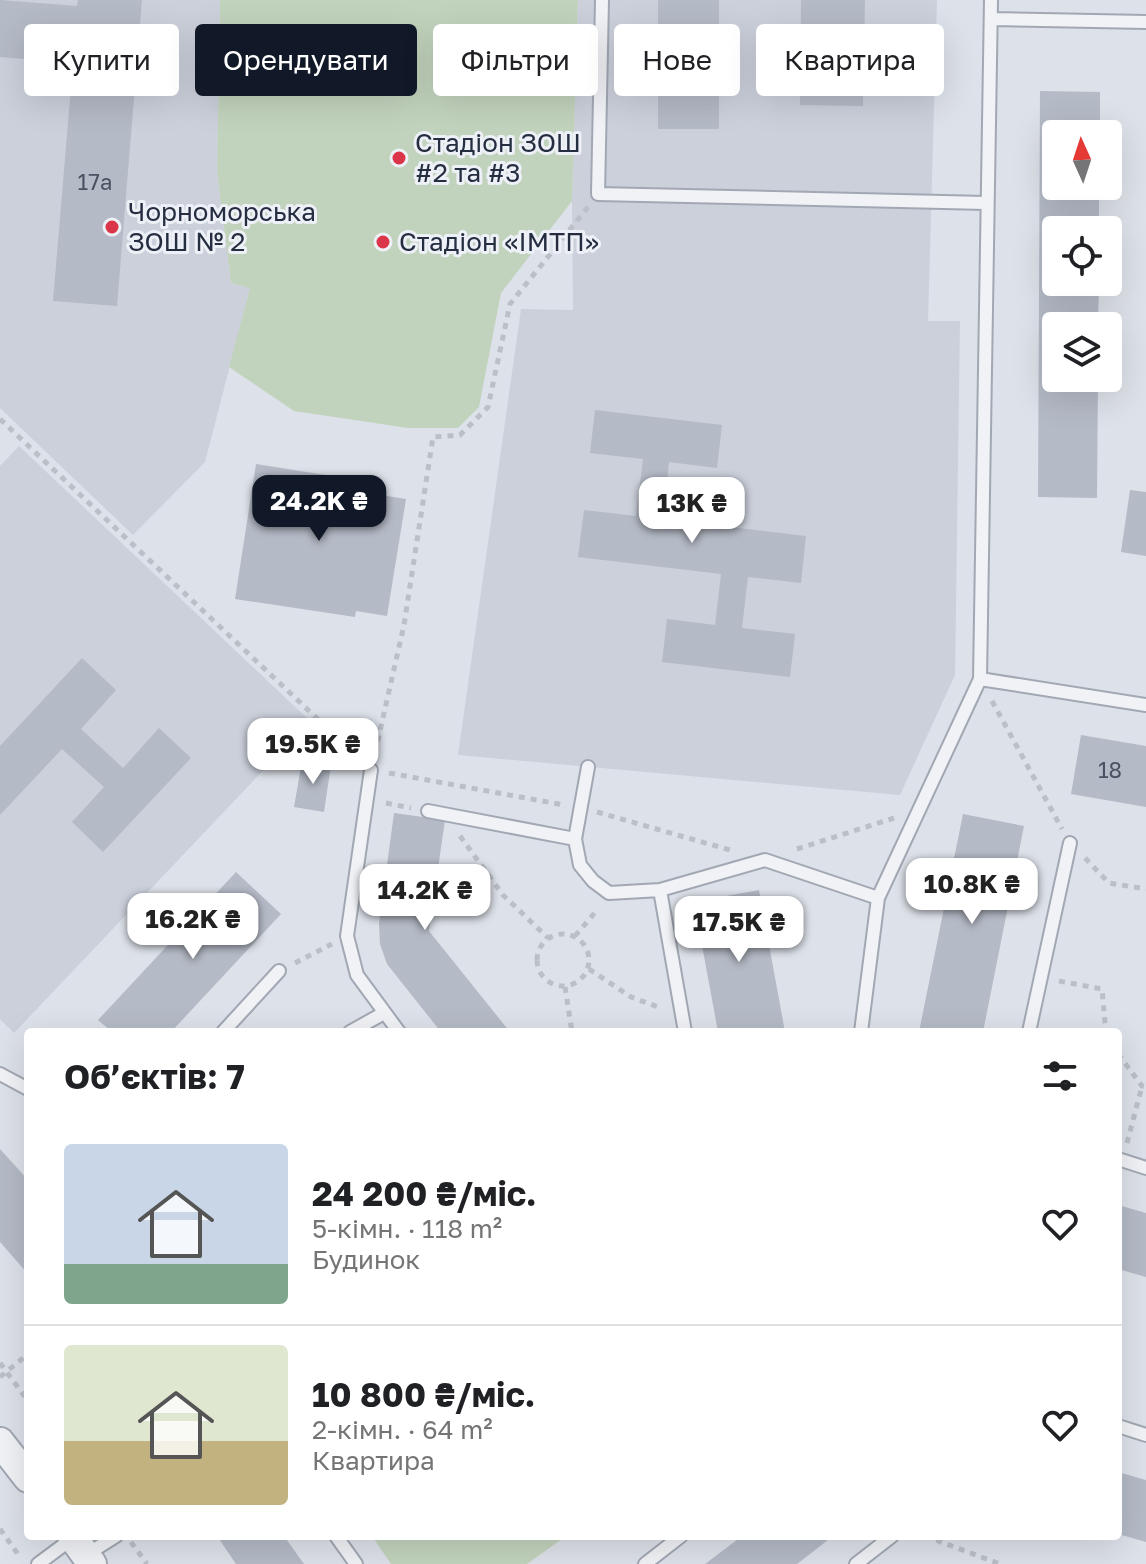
<!DOCTYPE html>
<html lang="uk">
<head>
<meta charset="utf-8">
<style>
  body { margin:0; font-family:"Golos Text",sans-serif; background:#f6f6f6; color:#202124; height:100vh; display:flex; flex-direction:column; font-size:30px; white-space:nowrap }
  * { box-sizing:border-box; margin:0 }
  p { font-size:26px; color:#757577 }
  .icon { flex:none; width:44px; height:44px; fill:none; stroke:currentColor; stroke-width:2; stroke-linecap:round; stroke-linejoin:round }
  .map { position:relative; flex:1; overflow:hidden }
  .side { position:absolute; left:24px; top:1028px; width:1098px; height:512px; display:flex; flex-direction:column; background:#fff; border-radius:8px; box-shadow:0 8px 32px #0002 }
  .side>* { flex:none }
  .top-card { position:absolute; left:24px; top:24px; width:1098px; height:72px; display:flex; gap:16px }
  .needle { width:52px; rotate:357deg }
  .fabs { position:absolute; left:1042px; top:120px; display:grid; gap:16px }
  .fabs a { display:grid; place-items:center; width:80px; height:80px; border-radius:8px; background:#fff; box-shadow:0 8px 32px #0002; font-size:40px }
  .price { position:absolute; translate:-50% -68px; padding:0 18px; border-radius:16px; background:#fff; color:#222; font-size:26px; line-height:52px; filter:drop-shadow(0 2px 4px #0008) }
  .price::after { content:''; position:absolute; left:50%; top:48px; width:24px; height:18px; margin-left:-12px; background:inherit; clip-path:polygon(0 0,100% 0,50% 100%) }
  .price.current { background:#111827; color:#fff }
  ul { padding:0; list-style:none }
  li { display:flex; align-items:center; gap:24px; height:200px; padding:0 40px }
  li+li { border-top:2px solid #e0e0e0 }
  li span { display:grid; place-items:center; flex:none; width:224px; height:160px; border-radius:8px; color:#555 }
  li>.icon { margin-inline-start:auto }
  span .icon { width:96px; height:96px; fill:#fffc; stroke-width:1 }
  li b { font-size:34px }
  h2 { display:flex; justify-content:space-between; align-items:center; height:96px; padding:0 40px; font-size:34px }
  .chip { padding:0 28px; border-radius:8px; background:#fff; box-shadow:0 8px 32px #0002; font-size:28px; line-height:72px }
  .chip.current { background:#111827; color:#fff }
  .map>svg:first-child { display:block }
</style>
</head>
<body>
<div class="map">
<svg width="1146" height="1564" viewBox="0 0 1146 1564">
  <rect width="100%" height="100%" fill="#dde1e9"/>
  <path fill="#cbd0db" d="M0 0H220L217 171 231 283 250 288 205 462 133 535 0 408Z
    M578 0H937L928 321H960L955 675 900 795 458 755 521 309 573 310 572 201Z
    M19 446 310 721 14 1033 0 1019V466Z"/>
  <path fill="#c2d3bd" d="M220 0H578L572 201 501 293 479 407 458 428H408L294 411 229 367 250 288 231 283 217 171Z
    M372 1536H560L562 1539 527 1564H391Z"/>
  <path fill="#b4bac6" d="M0 0 77 6 78 0H142L117 306 53 301 73 63 0 57Z
    M658 0H719V129H658Z
    M801 0H865L863 106 800 105Z
    M1040 91 1100 92V134H1056V186H1099V230H1056V282H1099L1098 326H1056V378H1098L1097 498 1038 497Z
    M595 410 722 425 717 468 669 462 663 519 806 536 801 583 748 577 742 628 795 634 790 677 662 662 667 619 715 625 721 574 578 557 584 510 636 516 643 459 590 453Z
    M256 464 376 483 375 494 406 499 387 616 356 611 355 617 235 599Z
    M1130 490 1146 492V556L1121 552Z
    M82 658 116 690 81 729 123 768 159 728 191 758 103 852 72 822 104 787 62 749 0 815V746Z
    M1081 735 1146 746V807L1071 794Z
    M302 761 331 765 324 812 294 807Z
    M394 813 445 820 429 931 510 1032H441L387 964 380 944 379 924Z
    M963 814 1024 826 983 1032H919Z
    M236 872 281 914 171 1032H112L98 1020Z
    M759 890 785 1032H718L694 902Z
    M0 1149 28 1180V1274L0 1242Z
    M1118 1205 1146 1213V1277L1118 1269Z
    M1118 1472 1146 1480V1542L1118 1534Z
    M217 1536H284L304 1564H236Z
    M742 1536H825L828 1540 797 1564H705Z"/>
  <g fill="none" stroke-linecap="round" stroke-linejoin="round">
    <g stroke="#a2a8b3" stroke-width="16">
      <path id="service" d="M602 0 598 194 986 203
        M991 19 1146 22
        M980 679 1146 705
        M588 767 575 839 580 865 593 881 609 893 660 890
        M371 770 347 936 357 975 399 1032
        M428 811 575 839
        M223 1032 279 971
        M350 1032 384 1013
        M685 1032 660 890 765 860 878 898
        M861 1032 878 898 980 679 991 0
        M1029 1032 1070 843
        M0 1074 28 1089
        M1118 1159 1146 1168
        M1118 1426 1146 1435
        M336 1536 356 1564
        M86 1555 116 1536
        M38 1564 73 1538
        M645 1564 681 1536
        M856 1564 892 1536"/>
    </g>
    <g stroke="#a2a8b3" stroke-width="32">
      <path id="tertiary" d="M0 1442 28 1478
        M72 1536 92 1564"/>
    </g>
    <path stroke="#bbbfc7" stroke-width="5" stroke-dasharray="6 6" stroke-linecap="butt" d="M0 419 360 759
      M992 701 1062 829
      M375 753 404 625 433 437 460 435 488 407 510 304 588 207
      M389 773 564 805
      M386 803 411 808
      M597 812 730 850
      M460 836 503 895 548 938
      M797 849 894 818
      M1085 858 1109 883 1146 889
      M537 960a26 26 0 1 1 52 0a26 26 0 1 1-52 0Z
      M575 936 598 909
      M295 963 332 944
      M589 969 631 997 661 1008
      M1059 981 1102 989 1105 1023 1108 1032
      M565 987 572 1032
      M1118 1054 1142 1086 1146 1087
      M1127 1143 1142 1086
      M0 1363 28 1401
      M0 1377 28 1354
      M0 1529 20 1557
      M925 1536 1000 1564
      M131 1542 147 1564"/>
    <use href="#service" stroke="#f0f2f6" stroke-width="12"/>
    <use href="#tertiary" stroke="#f0f2f6" stroke-width="28"/>
  </g>
  <g fill="#db3549" stroke="#edf0f6" stroke-width="3">
    <circle cx="399" cy="158" r="8"/>
    <circle cx="112" cy="227" r="8"/>
    <circle cx="383" cy="242" r="8"/>
  </g>
  <g text-anchor="middle" stroke-width="6" stroke-linejoin="round" paint-order="stroke">
    <g font-size="22" fill="#495162">
      <text x="95" y="190">17а</text>
      <text x="1110" y="778">18</text>
    </g>
    <g font-size="26" fill="#252e41" stroke="#edf0f6" text-anchor="start">
      <text x="415" y="152">Стадіон ЗОШ<tspan x="415" dy="30">#2 та #3</tspan></text>
      <text x="128" y="221">Чорноморська<tspan x="128" dy="30">ЗОШ № 2</tspan></text>
      <text x="399" y="251">Стадіон «ІМТП»</text>
    </g>
  </g>
</svg>
<div class="fabs">
<a><svg class="needle" viewBox="-14 -14 28 28"><path d="M0-13l5 13h-10z" fill="#e53935"/><path d="M0 13l5-13h-10z" fill="#757577"/></svg></a>
<a><svg class="icon" aria-label="locate" viewBox="0 0 24 24"><circle cx="12" cy="12" r="6"/><path d="M12 2v4M12 18v4M2 12h4M18 12h4"/></svg></a>
<a><svg class="icon" aria-label="layers" viewBox="0 0 24 24"><path d="M12 4l9 5-9 5-9-5zM3 14l9 5 9-5"/></svg></a>
</div>
<b class="price current" style="left:319px;top:543px">24.2K ₴</b>
<b class="price" style="left:692px;top:545px">13K ₴</b>
<b class="price" style="left:313px;top:786px">19.5K ₴</b>
<b class="price" style="left:972px;top:926px">10.8K ₴</b>
<b class="price" style="left:425px;top:932px">14.2K ₴</b>
<b class="price" style="left:193px;top:961px">16.2K ₴</b>
<b class="price" style="left:739px;top:964px">17.5K ₴</b>
<div class="top-card">
<a class="chip">Купити</a>
<a class="chip current">Орендувати</a>
<a class="chip">Фільтри</a>
<a class="chip">Нове</a>
<a class="chip">Квартира</a>
</div>
<section class="side">
<h2>Об’єктів: 7<svg class="icon" aria-label="filters" viewBox="0 0 24 24"><path d="M4 7h16M4 17h16"/><circle cx="9" cy="7" r="2"/><circle cx="15" cy="17" r="2"/></svg></h2>
<ul>
<li><span style="background:linear-gradient(#c9d6e8 75%,#7fa58c 0)"><svg class="icon" aria-label="home" viewBox="0 0 24 24"><path d="M3 11l9-7 9 7M6 9v11h12V9"/></svg></span><div><b>24 200 ₴/міс.</b><p>5-кімн. · 118 m²</p><p>Будинок</p></div><svg class="icon" aria-label="heart" viewBox="0 0 24 24"><path d="M12 20l-8-8c-3-5 5-10 8-4 3-6 11-1 8 4z"/></svg></li>
<li><span style="background:linear-gradient(#dfe7d0 60%,#c2b280 0)"><svg class="icon" aria-label="home" viewBox="0 0 24 24"><path d="M3 11l9-7 9 7M6 9v11h12V9"/></svg></span><div><b>10 800 ₴/міс.</b><p>2-кімн. · 64 m²</p><p>Квартира</p></div><svg class="icon" aria-label="heart" viewBox="0 0 24 24"><path d="M12 20l-8-8c-3-5 5-10 8-4 3-6 11-1 8 4z"/></svg></li>
</ul>
</section>
</div>
</body>
</html>
